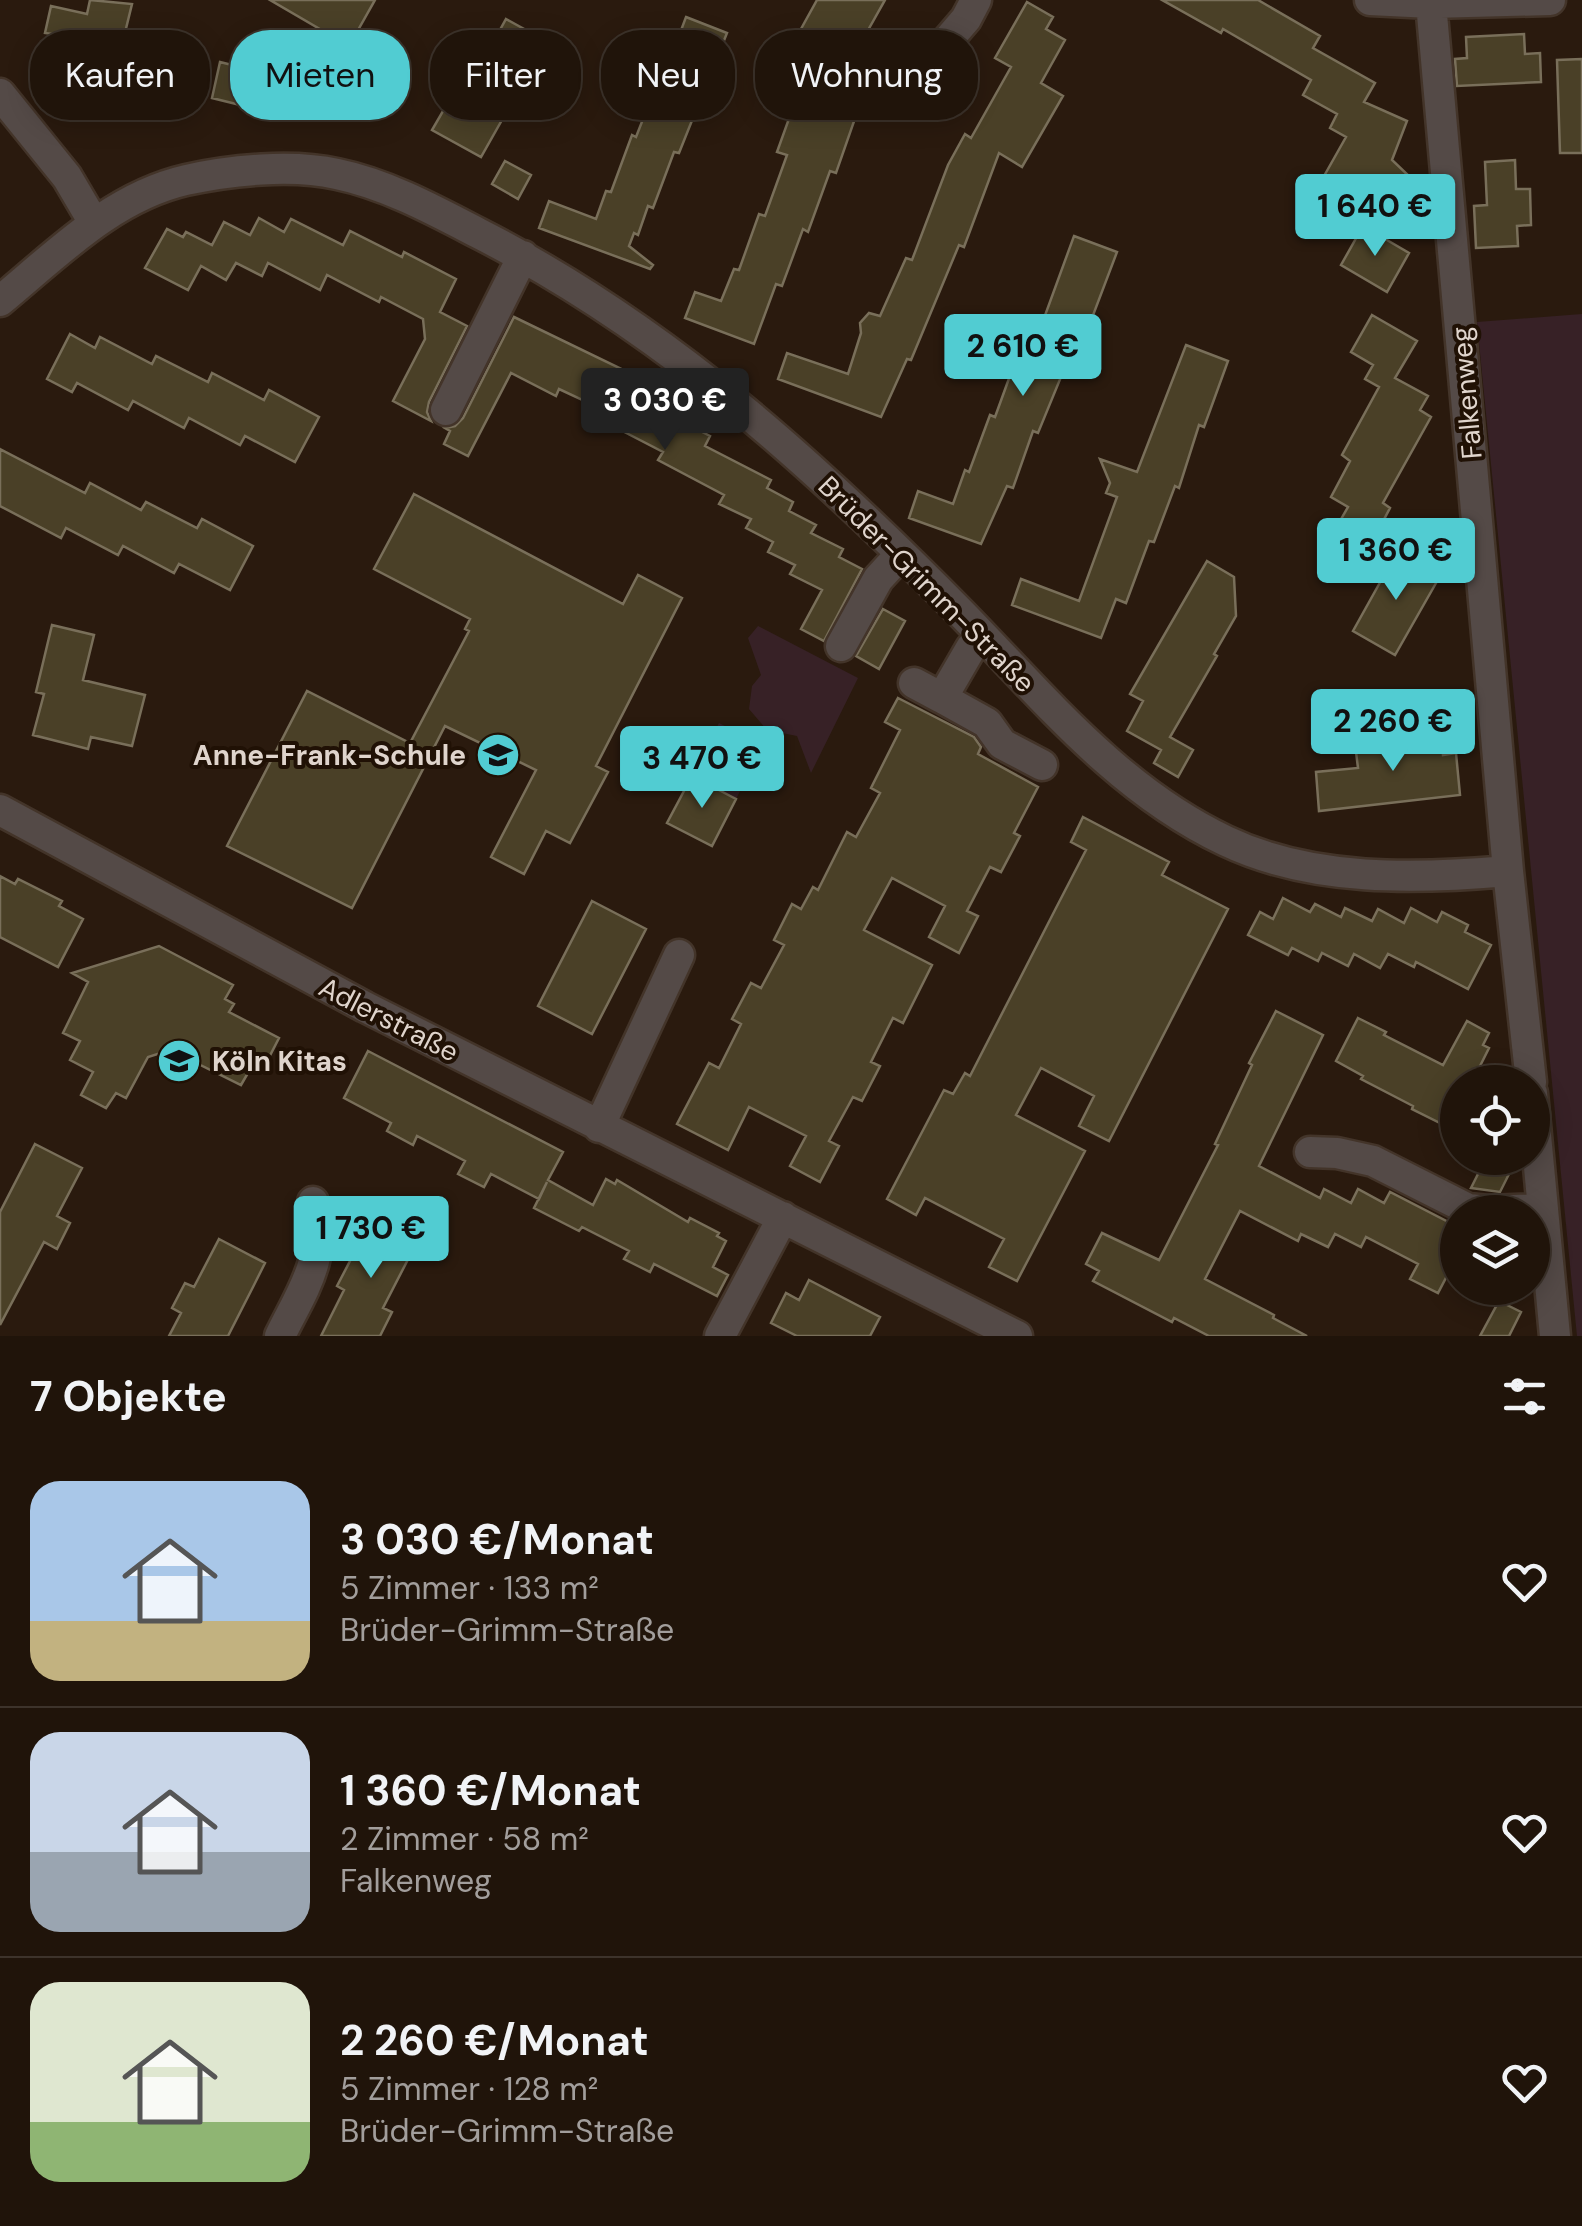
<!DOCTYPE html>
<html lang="de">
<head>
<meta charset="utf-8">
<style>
  body { margin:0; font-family:"DM Sans",sans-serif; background:#281d13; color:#f1f3f6; height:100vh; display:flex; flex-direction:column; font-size:38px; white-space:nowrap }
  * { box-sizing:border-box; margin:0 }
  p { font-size:32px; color:#a29e9c }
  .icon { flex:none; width:55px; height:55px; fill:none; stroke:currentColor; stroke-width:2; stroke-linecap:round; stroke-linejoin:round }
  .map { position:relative; height:1336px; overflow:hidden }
  .details { display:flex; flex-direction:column; background:#20140a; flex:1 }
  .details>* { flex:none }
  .banner { position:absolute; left:30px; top:30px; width:1000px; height:90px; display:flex; gap:20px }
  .fabs { position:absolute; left:1440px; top:1065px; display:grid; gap:20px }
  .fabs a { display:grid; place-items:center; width:110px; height:110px; border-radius:50%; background:#20140a; box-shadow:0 5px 25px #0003,0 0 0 2px #3d332b; font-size:50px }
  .price { position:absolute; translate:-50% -85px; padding:0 22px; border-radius:10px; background:#51ccd2; color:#111; font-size:32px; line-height:65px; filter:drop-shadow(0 2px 5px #0008) }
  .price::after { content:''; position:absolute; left:50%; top:60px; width:30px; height:22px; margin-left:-15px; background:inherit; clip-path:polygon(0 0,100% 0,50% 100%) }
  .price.current { background:#222; color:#fff }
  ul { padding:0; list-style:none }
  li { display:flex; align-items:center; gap:30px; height:250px; padding:0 30px }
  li+li { border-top:2px solid #3d332b }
  li span { display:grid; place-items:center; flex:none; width:280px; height:200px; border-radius:30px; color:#555 }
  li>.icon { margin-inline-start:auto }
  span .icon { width:120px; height:120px; fill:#fffc; stroke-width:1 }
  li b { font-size:42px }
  h2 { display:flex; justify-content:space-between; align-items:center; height:120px; padding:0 30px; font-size:42px }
  .tag { padding:0 35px; border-radius:40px; background:#20140a; box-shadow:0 5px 25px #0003,0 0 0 2px #3d332b; font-size:35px; line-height:90px }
  .tag.current { background:#51ccd2; color:#111 }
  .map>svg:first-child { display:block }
</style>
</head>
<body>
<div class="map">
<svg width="1582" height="1336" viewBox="0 0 1582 1336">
  <rect width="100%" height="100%" fill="#2a1a0e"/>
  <path fill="#372126" d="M1582 314V1336H1577L1477 322Z
    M758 626 858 678 811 773 797 736 767 730 749 709 752 686 761 675 748 638Z
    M719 723 747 737 751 770 736 799 692 776Z"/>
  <path fill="#4a4027" stroke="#796f5a" stroke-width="2.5" d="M90 0 132 4 121 49 127 51 122 71 131 73 123 107 94 100 92 109 74 104 72 110 38 102 53 34 45 33 51 6 87 14Z
    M270 0H375L349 46Z
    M817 0H885L831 96 859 107 836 173 830 171 808 232 803 229 782 286 776 284 754 344 685 318 695 292 721 301 734 269 739 270 759 214 765 216 787 155 777 152 799 91 792 79 847 65 796 38Z
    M1162 0H1258L1320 36 1313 48 1375 83 1364 102 1407 121 1392 160 1411 178 1385 223 1319 185 1346 137 1330 128 1337 114 1303 95 1311 80 1223 29 1221 33Z
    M1027 2 1053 17 1046 29 1065 40 1041 83 1063 96 1022 167 999 153 964 247 959 245 911 360 907 359 881 417 778 379 787 353 848 374 861 333 860 323 869 313 880 316 906 258 912 260 948 165 965 134 971 138 1011 67 995 58Z
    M686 17 727 33 679 153 674 152 653 208 648 206 638 235 634 233 629 246 653 265 650 269 539 228 549 201 596 219 606 191 611 192 632 135 636 137 647 109 651 110Z
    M506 19 555 46 528 92 520 88 481 157 432 130 472 61 480 66Z
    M1524 34 1525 54 1540 53 1541 82 1457 86 1455 59 1467 58 1466 37Z
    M1582 59V153H1560L1557 60Z
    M220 62 248 69 240 105 212 98Z
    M1515 160 1516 189H1530L1531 225 1517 226 1518 246 1476 248 1474 206 1487 205 1485 162Z
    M505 161 531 175 518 199 492 184Z
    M259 218 284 232 291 219 343 245 350 231 402 257 404 252 456 279 440 312 467 326 429 402 427 412 431 421 393 401 425 339 423 319 381 297 379 302 327 275 320 290 268 263 262 276 236 263 226 280 201 266 188 290 145 268 167 229 183 237 186 232 212 245 224 222 250 235Z
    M1363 226 1409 253 1387 292 1341 265Z
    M1074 236 1117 252 1092 318 1086 316 1038 433 1033 431 1013 488 1007 486 981 544 909 518 918 491 953 504 965 470 969 472 990 415 995 417 1023 340 1029 342 1033 329 1039 332Z
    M1372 315 1417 341 1395 378 1428 396 1420 410 1431 417 1383 503 1390 508 1370 546 1336 528 1348 507 1331 497 1350 461 1342 455 1379 387 1365 379 1373 365 1351 352Z
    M514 317 634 375 630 383 684 411 679 420 710 436 705 446 771 480 767 488 793 502 789 511 816 525 811 533 843 549 839 557 862 569 824 641 801 629 822 590 790 574 795 565 768 552 773 542 746 528 751 519 719 504 724 495 658 460 663 452 609 424 613 416 587 402 559 389 556 396 511 373 468 456 444 444 450 431 445 428 455 426 463 418Z
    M70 334 95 348 100 337 152 364 156 356 208 382 212 373 264 400 269 390 319 417 295 462 245 436 240 445 189 418 184 428 133 401 128 410 77 383 72 392 47 379Z
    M1186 345 1228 361 1204 427 1199 425 1179 488 1175 486 1154 542 1149 541 1126 603 1116 599 1101 638 1012 605 1021 579 1079 601 1117 497 1106 493 1110 483 1100 459 1137 472Z
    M0 449 85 493 90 483 141 510 146 502 197 528 202 519 253 546 230 590 179 564 174 573 123 546 118 555 66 528 61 538 0 506Z
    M414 494 623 604 638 575 682 598 596 766 608 772 570 843 546 831 524 874 491 857 536 770 445 726 352 908 227 846 307 691 410 743 469 631 465 629 470 619 374 569Z
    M1397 552 1440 576 1395 655 1353 631Z
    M1207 561 1234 577 1236 616 1214 654 1217 656 1170 737 1193 750 1178 777 1154 763 1161 750 1127 731 1143 701 1130 694Z
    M883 609 905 621 879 669 856 656Z
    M52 625 94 635 83 680 145 695 132 746 91 737 88 749 33 735 44 694 36 692Z
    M898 698 974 737 981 747 978 754 1038 787 1014 833 1020 836 1001 872 990 867 967 911 978 916 959 953 929 937 945 906 892 878 864 930 932 965 903 1023 893 1018 871 1062 880 1066 862 1101 853 1097 829 1141 839 1146 820 1182 790 1166 806 1136 749 1107 728 1150 677 1124 709 1063 719 1068 741 1024 732 1019 751 983 761 988 784 945 774 940 792 904 801 909 813 887 818 890 847 832 856 837 880 793 871 788 900 730 885 722Z
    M1433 717 1436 745 1442 744 1443 755 1456 753 1460 795 1319 811 1316 772 1358 768 1356 752 1408 748 1405 720Z
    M692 776 736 799 712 846 667 823Z
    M1083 817 1169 862 1162 875 1228 909 1109 1141 1079 1126 1094 1096 1041 1068 1016 1115 1085 1151 1017 1281 989 1267 1004 1239 925 1198 916 1215 887 1199 944 1090 953 1094 965 1073 970 1076 1056 908 1086 850 1071 842Z
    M0 876 15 884 18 879 62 901 59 906 83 919 58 967 0 937Z
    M1283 898 1310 912 1315 904 1341 917 1345 908 1372 921 1378 909 1404 923 1411 908 1437 922 1442 912 1468 925 1465 932 1491 945 1468 989 1416 962 1414 967 1388 954 1380 968 1354 954 1348 966 1322 953 1318 961 1292 948 1288 955 1248 935 1260 912 1273 919Z
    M592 901 646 929 592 1034 538 1006Z
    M159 946 233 985 225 999 234 1004 229 1012 279 1038 262 1071 252 1066 241 1085 170 1050 148 1057 126 1098 116 1093 106 1108 81 1095 93 1072 70 1060 80 1041 63 1033 88 982 72 973Z
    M1276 1011 1323 1035 1259 1166 1320 1198 1324 1189 1351 1203 1358 1189 1384 1203 1390 1192 1458 1227V1279L1448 1274 1438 1293 1410 1279 1418 1264 1366 1237 1361 1247 1335 1234 1328 1247 1301 1234 1298 1241 1240 1211 1205 1279 1274 1315 1273 1318 1307 1336H1209L1174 1318 1172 1322 1093 1281 1099 1271 1086 1264 1102 1233 1159 1260 1218 1145 1215 1144 1252 1065 1249 1063Z
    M1358 1018 1386 1032 1384 1035 1443 1065 1467 1021 1489 1033 1483 1045 1489 1048 1472 1082H1458V1132L1412 1109 1413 1106 1361 1079 1363 1076 1336 1061Z
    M368 1051 563 1152 548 1180 593 1205 606 1179 615 1184 617 1180 688 1222 690 1218 719 1233 717 1236 726 1241 713 1267 728 1275 717 1296 654 1264 650 1272 624 1259 629 1251 582 1227 579 1231 534 1208 547 1182 539 1199 491 1174 484 1187 458 1174 465 1161 417 1136 413 1145 387 1131 391 1123 344 1098Z
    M35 1144 82 1168 57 1216 70 1223 57 1249 44 1242 0 1325V1212Z
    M1486 1158H1517L1500 1192 1471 1188Z
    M374 1215 419 1238 383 1308 392 1312 380 1336H321L344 1290 337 1286Z
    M219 1239 265 1263 253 1287 228 1336H169L181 1313 172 1308 185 1283 194 1287Z
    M809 1280 880 1317 870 1336H797L771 1323 786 1293 799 1300Z
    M1499 1301 1521 1312 1509 1336H1480Z"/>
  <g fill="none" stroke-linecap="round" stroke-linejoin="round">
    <g stroke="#433429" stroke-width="35">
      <path id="minor" d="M1370 0 1431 3 1550 0
        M1431 3 1508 871 1531 1082
        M917 76 966 19 976 0
        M0 94 67 177 94 223
        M0 301C57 254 112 197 186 180 231 170 292 164 337 174 386 184 434 210 478 233 666 329 815 465 962 614 1044 698 1118 790 1226 841 1312 882 1416 879 1508 871
        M446 410 523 256
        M984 637 971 648 942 698 987 723 1002 744 1042 765
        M841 646 878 579 901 554
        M914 683 942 698
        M0 810 365 1007 1017 1336
        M1532 1093 1555 1336
        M599 1127 679 955
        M1310 1152 1337 1153 1373 1161 1468 1209 1489 1211 1543 1209
        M280 1336C303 1289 328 1257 313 1202
        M720 1336 783 1217"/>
    </g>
    <use href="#minor" stroke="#544a47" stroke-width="30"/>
  </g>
  <defs>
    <g id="school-disc" transform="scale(2.25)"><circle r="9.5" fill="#51ccd2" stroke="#201105"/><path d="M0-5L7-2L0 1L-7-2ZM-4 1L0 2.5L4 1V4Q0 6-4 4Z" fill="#111"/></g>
  </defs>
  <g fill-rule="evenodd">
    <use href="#school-disc" x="498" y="755"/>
    <use href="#school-disc" x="179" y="1061"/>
  </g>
  <g text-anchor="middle" stroke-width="8" stroke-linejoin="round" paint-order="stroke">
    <g font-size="28" fill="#dfd4cc" stroke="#201105">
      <text transform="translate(1466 393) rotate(-95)" y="10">Falkenweg</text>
      <text transform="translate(927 584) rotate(45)" y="10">Brüder-Grimm-Straße</text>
      <text transform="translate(389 1019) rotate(27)" y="10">Adlerstraße</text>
    </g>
    <g font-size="28" font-weight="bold" fill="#dfd4cc" stroke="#201105" text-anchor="end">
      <text x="466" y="765">Anne-Frank-Schule</text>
      <text x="212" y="1071" text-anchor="start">Köln Kitas</text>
    </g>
  </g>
</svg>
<div class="fabs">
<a><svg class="icon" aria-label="locate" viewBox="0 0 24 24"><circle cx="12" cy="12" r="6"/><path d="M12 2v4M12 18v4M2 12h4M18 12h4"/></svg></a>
<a><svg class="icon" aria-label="layers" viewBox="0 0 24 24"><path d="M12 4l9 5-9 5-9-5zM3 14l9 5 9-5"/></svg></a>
</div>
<b class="price" style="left:1375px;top:259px">1 640 €</b>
<b class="price" style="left:1023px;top:399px">2 610 €</b>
<b class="price current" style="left:665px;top:453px">3 030 €</b>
<b class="price" style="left:1396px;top:603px">1 360 €</b>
<b class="price" style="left:1393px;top:774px">2 260 €</b>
<b class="price" style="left:702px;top:811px">3 470 €</b>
<b class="price" style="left:371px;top:1281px">1 730 €</b>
<div class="banner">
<a class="tag">Kaufen</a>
<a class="tag current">Mieten</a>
<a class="tag">Filter</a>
<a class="tag">Neu</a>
<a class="tag">Wohnung</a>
</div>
</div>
<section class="details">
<h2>7 Objekte<svg class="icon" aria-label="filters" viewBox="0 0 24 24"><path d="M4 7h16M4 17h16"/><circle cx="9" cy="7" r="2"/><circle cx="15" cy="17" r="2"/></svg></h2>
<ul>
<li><span style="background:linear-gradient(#a9c7e8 70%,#c2b280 0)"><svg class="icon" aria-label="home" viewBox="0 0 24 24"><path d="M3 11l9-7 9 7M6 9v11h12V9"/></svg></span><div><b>3 030 €/Monat</b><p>5 Zimmer · 133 m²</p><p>Brüder-Grimm-Straße</p></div><svg class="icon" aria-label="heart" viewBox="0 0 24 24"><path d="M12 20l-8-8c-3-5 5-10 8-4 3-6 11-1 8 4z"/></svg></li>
<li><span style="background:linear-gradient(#c9d6e8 60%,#9aa5b1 0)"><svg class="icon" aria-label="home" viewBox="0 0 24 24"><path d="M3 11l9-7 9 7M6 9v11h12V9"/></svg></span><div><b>1 360 €/Monat</b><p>2 Zimmer · 58 m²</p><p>Falkenweg</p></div><svg class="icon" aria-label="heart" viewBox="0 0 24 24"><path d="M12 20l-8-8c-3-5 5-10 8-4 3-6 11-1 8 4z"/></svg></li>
<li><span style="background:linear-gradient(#dfe7d0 70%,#8fb573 0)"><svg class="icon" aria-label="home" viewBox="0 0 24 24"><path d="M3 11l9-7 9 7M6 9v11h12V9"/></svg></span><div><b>2 260 €/Monat</b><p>5 Zimmer · 128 m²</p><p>Brüder-Grimm-Straße</p></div><svg class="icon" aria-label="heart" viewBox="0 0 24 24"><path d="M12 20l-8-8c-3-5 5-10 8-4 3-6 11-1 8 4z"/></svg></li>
</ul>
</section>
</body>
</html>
